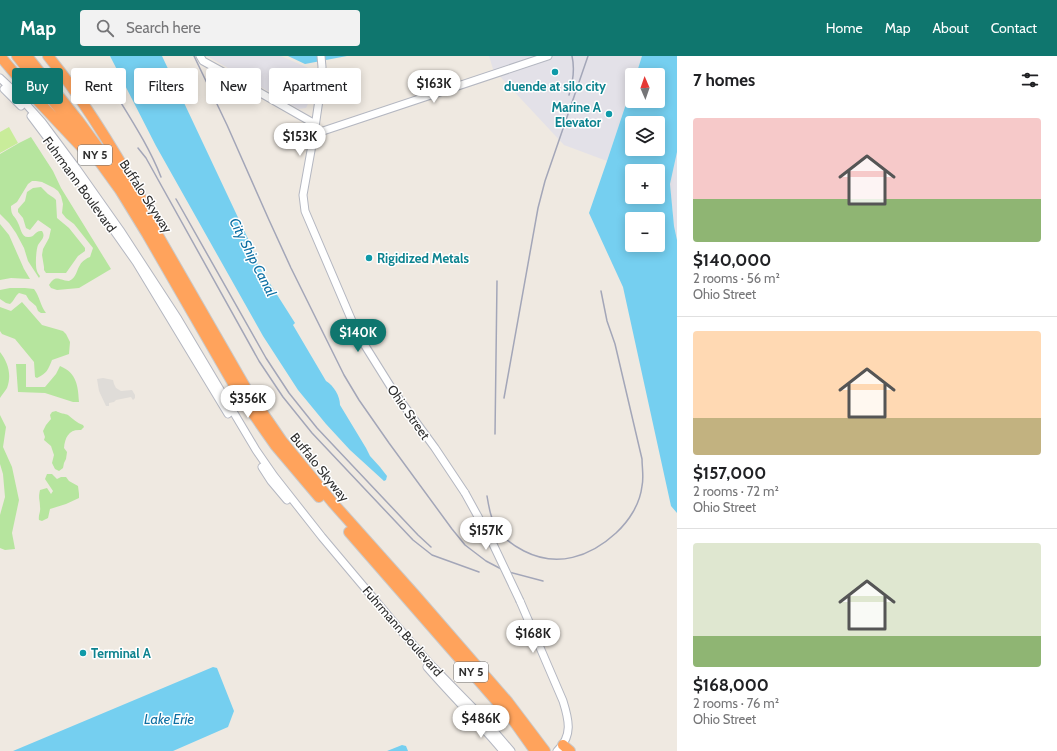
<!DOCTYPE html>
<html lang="en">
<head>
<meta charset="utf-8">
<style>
  body { margin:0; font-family:Cabin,sans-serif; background:#f2f2f2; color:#202124; height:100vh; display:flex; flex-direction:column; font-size:15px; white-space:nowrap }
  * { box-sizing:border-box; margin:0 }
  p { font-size:13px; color:#757577 }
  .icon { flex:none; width:22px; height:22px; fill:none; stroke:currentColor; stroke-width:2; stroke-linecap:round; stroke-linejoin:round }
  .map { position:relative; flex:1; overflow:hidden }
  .sheet { display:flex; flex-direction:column; background:#fff; width:380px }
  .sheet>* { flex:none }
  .guide { position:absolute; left:12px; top:12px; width:380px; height:36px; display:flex; gap:8px }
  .needle { width:26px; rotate:358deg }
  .fabs { position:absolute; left:625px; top:12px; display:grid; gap:8px }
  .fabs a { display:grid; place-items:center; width:40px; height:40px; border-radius:4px; background:#fff; box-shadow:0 2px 10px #0003; font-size:20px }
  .price { position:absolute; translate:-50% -34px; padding:0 9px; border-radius:14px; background:#fff; color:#222; font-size:13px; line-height:26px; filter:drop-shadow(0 1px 2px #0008) }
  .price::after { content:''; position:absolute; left:50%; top:24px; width:12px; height:9px; margin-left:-6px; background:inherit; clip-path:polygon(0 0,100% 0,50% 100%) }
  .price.active { background:#0f766e; color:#fff }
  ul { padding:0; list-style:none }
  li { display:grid; align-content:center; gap:8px; height:212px; padding:0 16px }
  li+li { border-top:1px solid #e0e0e0 }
  li span { display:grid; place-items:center; height:124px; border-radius:4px; color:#555 }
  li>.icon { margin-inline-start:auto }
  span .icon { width:72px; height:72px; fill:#fffc; stroke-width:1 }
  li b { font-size:17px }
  h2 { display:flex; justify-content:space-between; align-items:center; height:48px; padding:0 16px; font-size:17px }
  .tag { padding:0 14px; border-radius:4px; background:#fff; box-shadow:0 2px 10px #0003; font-size:14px; line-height:36px }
  .tag.active { background:#0f766e; color:#fff }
  header { display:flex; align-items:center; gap:24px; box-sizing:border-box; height:56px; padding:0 20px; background:#0f766e; color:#fff }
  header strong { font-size:19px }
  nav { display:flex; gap:22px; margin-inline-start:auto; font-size:14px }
  .search { width:280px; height:36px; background:#f2f2f2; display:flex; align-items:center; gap:10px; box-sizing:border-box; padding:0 14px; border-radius:4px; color:#757577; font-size:15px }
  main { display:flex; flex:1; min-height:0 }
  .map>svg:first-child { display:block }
</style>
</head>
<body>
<header>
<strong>Map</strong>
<div class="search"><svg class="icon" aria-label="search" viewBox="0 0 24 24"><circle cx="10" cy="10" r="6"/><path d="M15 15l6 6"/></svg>Search here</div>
<nav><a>Home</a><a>Map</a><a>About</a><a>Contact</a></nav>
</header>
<main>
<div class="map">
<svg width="677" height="695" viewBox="0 0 677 695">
  <rect width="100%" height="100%" fill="#efe9e1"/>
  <path fill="#e3e1e8" d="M207 0H281L313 14 308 48 306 52 299 53Z
    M489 0H642L636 19H632V30L607 105 564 89 493 13Z
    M677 96V183L674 170 670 128Z"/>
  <path fill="#b6e59e" d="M31 81 53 115 61 132 111 213 79 232 57 234 51 232 49 229C56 218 58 224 69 225 77 221 76 215 80 209 82 205 87 202 90 201L93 192 74 168 66 162 62 157 63 148 61 140 58 135 54 132 42 126 36 125H32L28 128 17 146 11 150C11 161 15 159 18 167 21 172 21 182 29 181 35 181 35 174 42 175 46 181 41 184 38 189 36 194 35 210 37 215 37 216 39 219 40 220L39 222 28 205 24 192 16 177 9 167 0 158V98L19 87Z
    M41 131 48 138 54 142 56 144 57 162 69 172 85 192V195L78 200 66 217H46L44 214V211L42 199 43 193 49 182 51 173 38 164 30 174 26 172 23 162 18 156V153L25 145 27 136 33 132Z
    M0 168 9 179 24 213 30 223 11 222 0 224Z
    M10 232H25L34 233C40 241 40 249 46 257H41L38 255 36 250 29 244 26 239 19 237C15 240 14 245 10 248L6 247 0 243V234Z
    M22 246 42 269 63 275 66 278 70 286 69 298 52 304C48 314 47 317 37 322L35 321 34 306 15 283 2 278 0 275V251L11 255Z
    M0 296C8 306 12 319 7 332 5 335 2 339 0 342Z
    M16 308H26V331H45L56 318 60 310C77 317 78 330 79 346H73L45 337 18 336Z
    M56 355C59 357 66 358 68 359 73 363 77 367 83 369L84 371 81 374C69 373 65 381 64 392L67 396 66 403 64 407 63 412 59 415 55 413 52 407 54 399 51 390 44 384 45 381 43 375 46 369 51 363 50 359 52 356Z
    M0 359 6 371 3 391 12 411 19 444 12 477 15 493 5 494 0 492V459L5 441 3 418 0 408Z
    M47 418H52L57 423 61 421H66L69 425 78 430 79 438V442L66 448 50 453 48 462 42 465 39 464C38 459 41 456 40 451 40 443 38 443 40 434L47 432 51 438 53 435 45 423Z"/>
  <path fill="#c9ec9a" d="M9 71 18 87 0 97V76Z"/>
  <path fill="#dfdcd8" d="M103 322 113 324 114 328 116 332 121 335 132 334 135 339V342L133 344 131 341 116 344 114 346 109 347V350H106L99 335 97 323Z"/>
  <path fill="#75cff0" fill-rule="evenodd" d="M110 0H162L257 202 255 204 295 267 293 269 326 325C334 330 340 340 340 349L366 392 370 400 380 411 387 420 386 424 384 425 350 394 326 368 298 334 263 280 156 90Z
    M288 0H347L305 8Z
    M642 0H677V96L670 128 674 170 677 184V457L671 450 623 231 589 157 607 105 632 30V45H658V19H636ZM632 67H658V93H632ZM632 115H658V141H632ZM632 163H658V189H632Z
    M213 611 217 612 234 655 228 671 173 695H13Z
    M402 689 406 690 408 695H387Z"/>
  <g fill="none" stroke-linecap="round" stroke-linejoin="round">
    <g stroke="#b4b7c1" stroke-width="9">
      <path id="minor" d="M200 0 203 5 243 27 315 68
        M321 0 322 11 321 30 314 78 303 139 305 155 352 265 364 288 394 336 435 392 465 437
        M0 22 17 38 42 66 77 113 120 174 178 263 256 394 274 420 322 481 396 569 430 608 481 660 511 695
        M4 33 21 50
        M31 60 67 108 136 206 228 358
        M314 78 548 0
        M262 411 271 425 287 444
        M520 545 563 645C569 664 573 680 557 695
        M427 611C452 640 479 666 503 695"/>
    </g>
    <g stroke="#c9c9c9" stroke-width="12">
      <path id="highway" d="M0 0 38 45 87 97
        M17 0 78 76 120 134 147 178 238 336 275 389 319 441
        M27 0 78 64 144 155 247 334 282 385 333 447 416 540 508 646 545 695
        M48 0C84 44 113 92 141 142
        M349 476 513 664 535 695
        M563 689 570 695"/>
    </g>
    <use href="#minor" stroke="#fff" stroke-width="7"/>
    <use href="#highway" stroke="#ffa35c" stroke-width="10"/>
    <path stroke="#a3a6b8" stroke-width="1.5" d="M194 0 227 69 269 164 291 212 344 319 359 344 389 387 452 473 465 489 486 505 505 515 543 525
      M569 39C573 26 575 13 572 0
      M118 42C134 68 150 93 161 121
      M138 92 146 102 259 305 283 341 312 377 413 484 432 499 479 516
      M176 143 266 302 289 337 317 372 418 479 431 491
      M504 342 538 152 545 125 588 0
      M495 378 497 225
      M487 440C489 452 491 464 498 474 504 483 514 490 524 495 557 512 590 501 616 477 629 465 640 448 642 430 644 421 642 412 642 403L615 288 607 265 601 235"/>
    <g stroke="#b4b7c1" stroke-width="9" stroke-linecap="butt">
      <path id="minor-bridge" d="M465 437 492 486 520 545"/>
    </g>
    <use href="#minor-bridge" stroke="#fff" stroke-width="7"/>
  </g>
  <g fill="#0f9aa8" stroke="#fff" stroke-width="1.5">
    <circle cx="555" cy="16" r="4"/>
    <circle cx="609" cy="58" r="4"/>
    <circle cx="369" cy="202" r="4"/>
    <circle cx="83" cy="597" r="4"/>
  </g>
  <g text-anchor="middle" stroke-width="3" stroke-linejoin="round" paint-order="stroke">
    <g fill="#fff" stroke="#6d6d6d" stroke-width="1">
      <rect x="78" y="89" width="34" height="20" rx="3"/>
      <rect x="454" y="606" width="34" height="20" rx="3"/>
    </g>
    <g font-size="12" font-weight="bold" fill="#2e2e2e">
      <text x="95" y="103">NY 5</text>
      <text x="471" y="620">NY 5</text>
    </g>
    <g font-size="13" font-weight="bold" fill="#0d838f" stroke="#fff" text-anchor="start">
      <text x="555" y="35" text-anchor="middle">duende at silo city</text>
      <text x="601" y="56" text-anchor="end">Marine A<tspan x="601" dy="15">Elevator</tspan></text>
      <text x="377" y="207">Rigidized Metals</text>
      <text x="91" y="602">Terminal A</text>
    </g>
    <g font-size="13" fill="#2e2e2e" stroke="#fff">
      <text transform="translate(80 128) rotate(54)" y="5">Fuhrmann Boulevard</text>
      <text transform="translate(146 140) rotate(57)" y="5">Buffalo Skyway</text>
      <text transform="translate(409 356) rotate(55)" y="5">Ohio Street</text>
      <text transform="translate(320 411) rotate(51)" y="5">Buffalo Skyway</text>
      <text transform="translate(403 575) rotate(49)" y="5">Fuhrmann Boulevard</text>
    </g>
    <g font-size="14" font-style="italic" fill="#0d6fa3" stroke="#fff">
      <text transform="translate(253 201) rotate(63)" y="5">City Ship Canal</text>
      <text x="169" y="668">Lake Erie</text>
    </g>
  </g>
</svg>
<div class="fabs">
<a><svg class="needle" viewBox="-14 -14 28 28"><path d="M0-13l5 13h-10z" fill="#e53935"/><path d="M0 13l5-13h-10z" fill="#757577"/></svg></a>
<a><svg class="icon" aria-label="layers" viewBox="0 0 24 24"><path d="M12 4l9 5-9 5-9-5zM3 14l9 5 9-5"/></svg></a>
<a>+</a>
<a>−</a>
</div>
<b class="price" style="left:434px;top:48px">$163K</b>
<b class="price" style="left:300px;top:101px">$153K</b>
<b class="price active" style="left:358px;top:297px">$140K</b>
<b class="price" style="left:248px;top:363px">$356K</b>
<b class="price" style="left:486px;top:495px">$157K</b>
<b class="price" style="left:533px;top:598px">$168K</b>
<b class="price" style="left:481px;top:683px">$486K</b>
<div class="guide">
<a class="tag active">Buy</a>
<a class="tag">Rent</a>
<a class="tag">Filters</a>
<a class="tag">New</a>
<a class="tag">Apartment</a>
</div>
</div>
<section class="sheet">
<h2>7 homes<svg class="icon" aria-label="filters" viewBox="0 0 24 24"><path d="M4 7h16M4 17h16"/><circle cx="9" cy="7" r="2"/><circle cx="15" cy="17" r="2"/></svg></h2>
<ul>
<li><span style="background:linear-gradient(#f6c9c9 65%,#8fb573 0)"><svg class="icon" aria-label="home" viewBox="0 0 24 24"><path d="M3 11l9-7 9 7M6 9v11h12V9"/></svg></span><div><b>$140,000</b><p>2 rooms · 56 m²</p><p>Ohio Street</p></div></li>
<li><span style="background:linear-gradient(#ffd9b3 70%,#c2b280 0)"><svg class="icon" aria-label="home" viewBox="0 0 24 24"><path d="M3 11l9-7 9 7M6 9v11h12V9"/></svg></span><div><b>$157,000</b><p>2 rooms · 72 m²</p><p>Ohio Street</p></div></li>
<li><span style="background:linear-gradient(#dfe7d0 75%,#8fb573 0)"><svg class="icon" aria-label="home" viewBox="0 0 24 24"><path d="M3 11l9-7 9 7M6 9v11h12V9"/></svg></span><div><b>$168,000</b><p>2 rooms · 76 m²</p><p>Ohio Street</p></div></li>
</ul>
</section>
</main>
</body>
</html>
